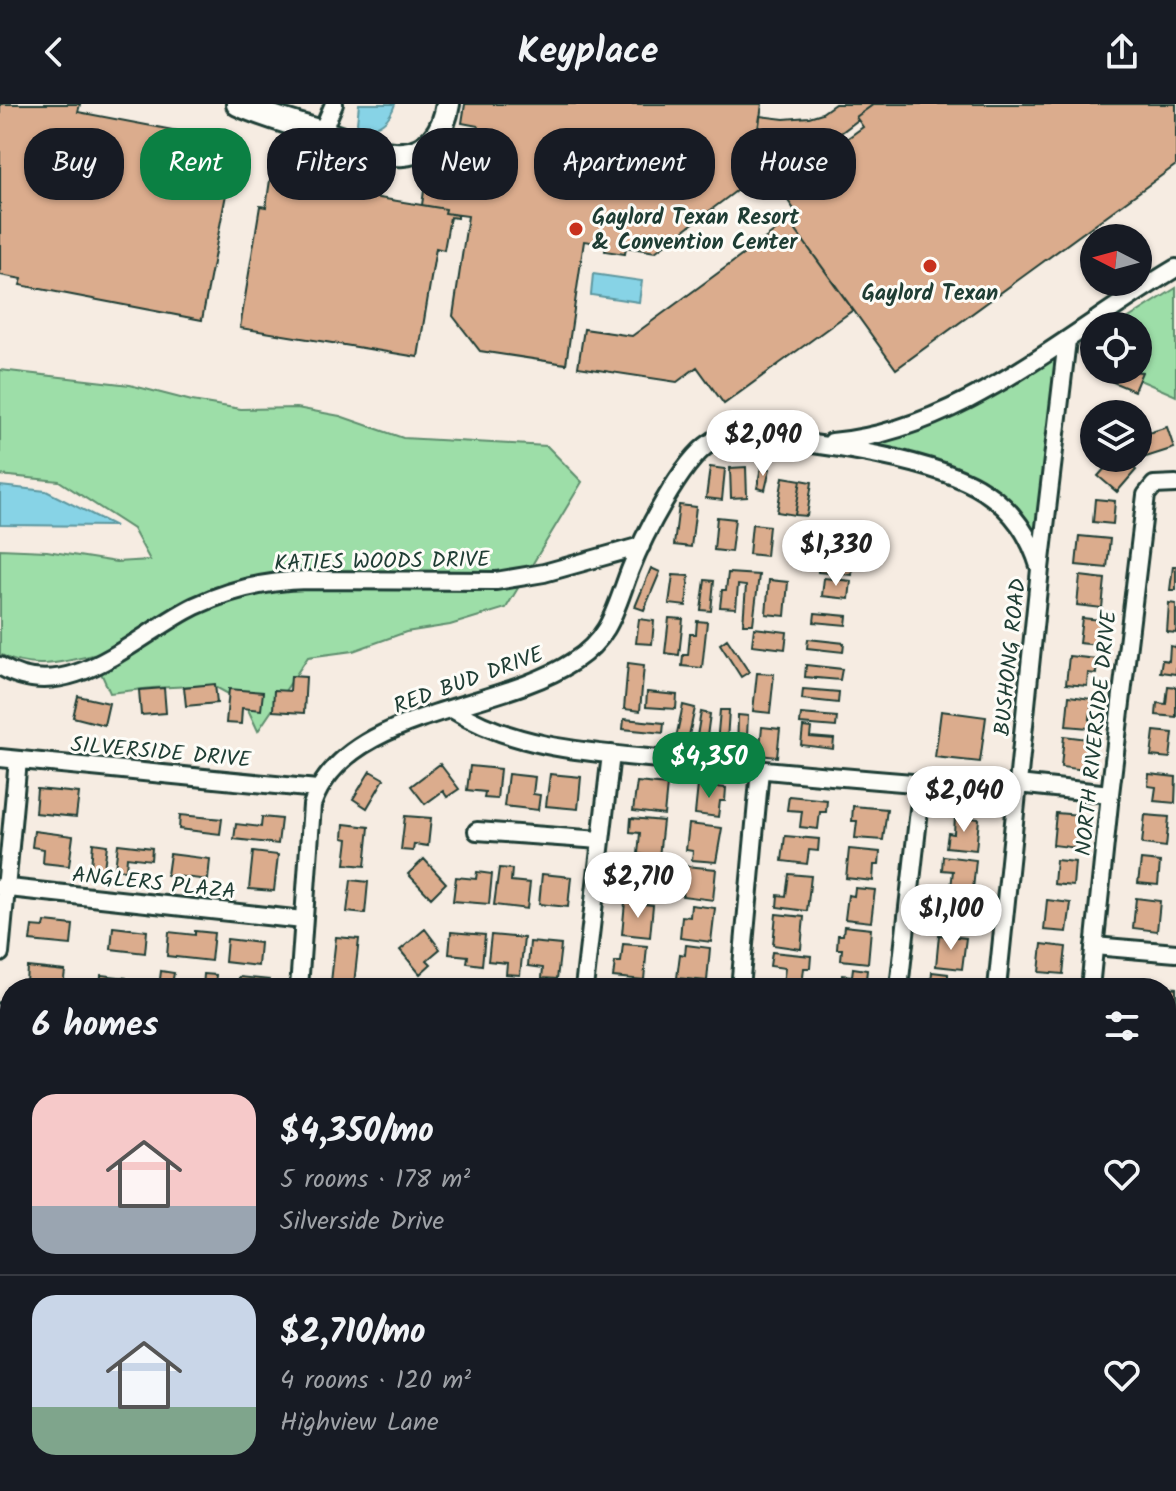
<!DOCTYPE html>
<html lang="en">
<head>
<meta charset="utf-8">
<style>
  body { margin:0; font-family:Kalam,sans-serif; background:#242831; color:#f1f3f6; height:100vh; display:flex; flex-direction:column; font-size:30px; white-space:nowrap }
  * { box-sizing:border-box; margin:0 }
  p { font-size:26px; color:#9ea1a6 }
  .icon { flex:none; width:44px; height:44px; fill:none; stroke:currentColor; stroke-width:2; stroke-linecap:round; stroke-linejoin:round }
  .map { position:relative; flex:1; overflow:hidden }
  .details { position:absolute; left:0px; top:874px; width:1176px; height:514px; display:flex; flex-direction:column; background:#171b24; border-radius:32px 32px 0 0; box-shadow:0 2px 6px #0004 }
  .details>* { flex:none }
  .top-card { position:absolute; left:24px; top:24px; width:1128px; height:72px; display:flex; gap:16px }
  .needle { width:52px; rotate:276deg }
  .controls { position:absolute; left:1080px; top:120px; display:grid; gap:16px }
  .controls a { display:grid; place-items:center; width:72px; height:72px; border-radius:50%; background:#171b24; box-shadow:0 2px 6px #0004; font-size:40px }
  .price { position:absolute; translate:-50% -68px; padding:0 18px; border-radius:28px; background:#fff; color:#222; font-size:26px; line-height:52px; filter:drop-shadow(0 2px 4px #0008) }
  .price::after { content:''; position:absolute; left:50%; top:48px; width:24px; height:18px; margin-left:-12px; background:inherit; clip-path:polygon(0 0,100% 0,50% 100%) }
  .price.on { background:#0b8043; color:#fff }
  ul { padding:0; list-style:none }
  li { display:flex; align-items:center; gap:24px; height:200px; padding:0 32px }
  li+li { border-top:2px solid #363941 }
  li span { display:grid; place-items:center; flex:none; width:224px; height:160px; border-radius:24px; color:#555 }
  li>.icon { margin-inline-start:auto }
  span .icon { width:96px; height:96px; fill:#fffc; stroke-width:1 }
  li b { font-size:34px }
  h2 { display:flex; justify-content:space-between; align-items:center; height:96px; padding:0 32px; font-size:34px }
  .tag { padding:0 28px; border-radius:32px; background:#171b24; box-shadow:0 2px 6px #0004; font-size:28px; line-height:72px }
  .tag.on { background:#0b8043; color:#fff }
  header { display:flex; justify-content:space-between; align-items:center; height:104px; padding:0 32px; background:#171b24; font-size:36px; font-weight:700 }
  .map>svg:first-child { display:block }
</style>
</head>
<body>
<header><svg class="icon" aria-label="back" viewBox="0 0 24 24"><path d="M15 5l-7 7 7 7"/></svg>Keyplace<svg class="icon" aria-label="share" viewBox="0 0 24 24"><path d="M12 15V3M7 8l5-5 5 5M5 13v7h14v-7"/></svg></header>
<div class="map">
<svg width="1176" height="1387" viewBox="0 0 1176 1387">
  <rect width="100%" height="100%" fill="#f6ece2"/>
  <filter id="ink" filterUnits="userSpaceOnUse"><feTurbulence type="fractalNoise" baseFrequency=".0125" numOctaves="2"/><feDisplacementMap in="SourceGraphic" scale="16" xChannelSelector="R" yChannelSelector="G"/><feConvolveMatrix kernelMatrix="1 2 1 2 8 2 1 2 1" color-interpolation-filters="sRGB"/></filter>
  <g filter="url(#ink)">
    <path fill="#9ddea8" stroke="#5e8e6e" stroke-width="2" d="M1176 184V292L1117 266H1138V222H1116Z
      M1058 253 1040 431 1033 430 988 382 871 346 872 339Z
      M0 266 130 281 192 297 241 305 297 304 340 312 403 334 547 342 582 378 506 504 450 521 406 528 353 547 308 553 258 627 245 599 212 581 152 584 110 589 93 551C61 559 29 567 0 550V445L47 447 116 458 150 456 133 425 59 377 0 371Z
      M276 1378H815L804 1387H274Z"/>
    <path fill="#87d3e6" stroke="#5d979f" stroke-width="2" d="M359 0H395C390 16 379 25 363 24L357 19Z
      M593 170 642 177 639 198 591 191Z
      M0 382 46 387 115 422 0 421Z"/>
    <path fill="#dbac8d" stroke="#1f3d34" stroke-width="2" d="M0 0H80L78 8 236 38 202 216 20 181 22 175 0 171Z
      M465 0H762L753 65H750L748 78 655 148 626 143 625 150 605 147 606 140 584 137 566 260 480 247 453 212 468 112 445 109 446 105 422 101 427 66 471 69 478 22 462 19Z
      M835 0H874L856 13 858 16 838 31 818 39 795 42 756 38 760 12 784 15 809 13 822 9Z
      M874 0H1176V61L896 265 789 117 798 111 779 84 863 23 856 13Z
      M270 76 446 105 445 109 458 111V114L450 113 444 146 436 144 418 253 240 224 260 102 266 103Z
      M789 117 853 206 724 300 697 263 677 278 578 263 584 225 632 232Z
      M1112 266 1142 268 1134 287 1108 276Z
      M1167 323 1174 344 1146 353 1139 332Z
      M1114 354H1122L1136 366 1117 388 1098 372Z
      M710 363 725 365 722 396 706 394Z
      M746 363 747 393 731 394 730 364Z
      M761 363 770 365 765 386 757 384Z
      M783 373 801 376 795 411 777 408Z
      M801 376 812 378 807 412 795 411Z
      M1095 395 1115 397 1113 420 1093 418Z
      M679 401 696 403 691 443 674 441Z
      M717 413 735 415 731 448 714 446Z
      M752 420 769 422 766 452 749 450Z
      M1079 432 1110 435 1107 464 1076 461Z
      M819 458 853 461 852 471 818 468Z
      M1173 462H1176V486H1170Z
      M651 464 660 468 644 506 635 503Z
      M728 469 759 471 753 520H743L746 482 738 481 736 504 720 503 722 486H726Z
      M673 471 689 472 686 502 669 500Z
      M1080 472 1105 475 1102 504 1077 501Z
      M824 474 851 477 849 495 822 492Z
      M705 476 714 477 711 507 701 506Z
      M769 476 788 478 785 512 766 510Z
      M1169 499 1176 500V529L1167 528Z
      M815 509 847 512 846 521 814 518Z
      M669 514 683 515 679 551 665 549Z
      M1082 514 1100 516 1098 541 1079 539Z
      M639 515 654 517 652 540 636 539Z
      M697 517 707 518 702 564 682 562 683 551H688L690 530H696Z
      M754 524 787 528 785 545 752 541Z
      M727 535 749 568 741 573 720 540Z
      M808 535 844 539 843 548 807 544Z
      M1170 542 1176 543V570L1160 568 1162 556 1169 557Z
      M1069 552 1097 555 1096 570 1088 569 1087 582 1066 580Z
      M628 559 644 561 640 607 624 605Z
      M806 561 842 565 840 576 805 573Z
      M757 569 774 570 770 609 753 607Z
      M291 572 306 573 304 609 273 607 274 586 290 587Z
      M215 580 217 599 186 602 184 583Z
      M1168 582 1176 583V613L1156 611 1157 599 1166 600Z
      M164 584 166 609 141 611 139 586Z
      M229 585 263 588 261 606 242 604 241 620 226 619Z
      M803 585 839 588 838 599 802 595Z
      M647 588 677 591 676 605 646 603Z
      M78 592 109 599 104 621 73 613Z
      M1069 592 1092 595 1089 624 1066 622Z
      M683 601 695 604 688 636 676 634Z
      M720 606H729L726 652 716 651Z
      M941 607 986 613 980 658 935 653Z
      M701 608 710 610 706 640 696 638Z
      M801 610 837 613 836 623 800 620Z
      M738 611 748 612 746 652 737 651Z
      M624 615 664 619 663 629 623 625Z
      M762 623 780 625 777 653 759 651Z
      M803 623 811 624 810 633 834 635 833 645 801 641Z
      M1154 627 1173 629 1170 654 1151 652Z
      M1064 632 1088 635 1085 666 1061 663Z
      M440 660 459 685 447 693 443 687 425 700 411 682Z
      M470 662 500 665 497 695 484 694 485 688 467 686Z
      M370 667 384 675 367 704 353 695Z
      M508 670 535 673 533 690 540 691 538 706 504 702Z
      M550 670 581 673 578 705 546 702Z
      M1149 670 1176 673 1175 699 1154 697 1156 683 1148 682Z
      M637 678 667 681 664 711 633 707Z
      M698 681 726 684 725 697H720L718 713 695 710Z
      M37 685 79 689 76 713 35 709Z
      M789 692 827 696 826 708H820L818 725 800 723 802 707 787 706Z
      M853 702 887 705 883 736 855 734 857 717H852Z
      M1056 709 1080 711 1077 744 1053 741Z
      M180 711 222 715 220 730 179 725Z
      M1145 711 1169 713 1166 743 1142 740Z
      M405 712 431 714 428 742 414 740 413 747 401 746Z
      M955 712 979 715 976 746 946 743 948 729 954 730Z
      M262 713 281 715 278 740 234 735 236 720 261 723Z
      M631 714 663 717 659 753 638 750 640 729 630 728Z
      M344 720 369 723 365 762 345 760 348 735 343 734Z
      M689 720 722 724 716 758 692 756 693 747 686 746Z
      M34 727 73 732 69 762 43 759 44 745 32 743Z
      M785 732 819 735 818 747 809 746 807 760 782 757Z
      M93 739 107 741 104 764 91 763Z
      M118 740 152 744 151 756 127 753 126 766 115 765Z
      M849 745 880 748 879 761H874L873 777 846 774Z
      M253 748 278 751 274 787 249 785Z
      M170 750 210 755 208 776 167 771Z
      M943 752 976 756 973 785 951 783 953 767 942 766Z
      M424 755 446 779 431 794 408 770Z
      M628 755 655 757 651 786 625 784Z
      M1056 756 1075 758 1073 782 1054 780Z
      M1141 756 1160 758 1158 781 1138 779Z
      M686 762 716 765 713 796 682 792Z
      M499 764 512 765 511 777 530 779 527 805 494 801Z
      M477 768 492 770 489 800 453 797 456 773 476 775Z
      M542 770 571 773 568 803 539 800Z
      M789 770 811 772 807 807 777 803 778 791 786 792Z
      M351 776 368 778 365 810 347 808Z
      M855 784 875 786 871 818 845 815 848 791 854 792Z
      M944 791 968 794 964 827 935 824 937 810H942Z
      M1136 794 1160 797 1157 827 1133 824Z
      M1047 796 1071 799 1067 828 1044 826Z
      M625 798 653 801 650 833 622 830Z
      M691 801 715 804 711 838 680 834 682 812 690 813Z
      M776 810 804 813 801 845 773 841Z
      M45 818 73 821 71 841 30 837 32 822 44 823Z
      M844 822 871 825 868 859 841 856 842 845H837L838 831H843Z
      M113 823 147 827 145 849 111 845Z
      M425 825 440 845 427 856 431 860 420 870 400 846Z
      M195 827 214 829 211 857 167 852 169 828 195 831Z
      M451 828 485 831 482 861 467 859 468 852 449 850Z
      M491 831 524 834 520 871 506 870 507 859 488 857Z
      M939 831 966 834 962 865 936 862Z
      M336 833 359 835 354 880 331 878Z
      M227 835 260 839 258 862 225 858Z
      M530 838 561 841 557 875 542 874 543 864 528 862Z
      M623 840 647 842 644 876 613 873 615 858H621Z
      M1042 840 1066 843 1063 870 1039 868Z
      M686 841 710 844 707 877 677 874 680 850 685 851Z
      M772 848 811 852 810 864H804L802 882 783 880 785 864 770 862Z
      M27 863 65 867 63 882 26 878Z
      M853 864 867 866 865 884H833L834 881 841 882 842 871 852 872Z
      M161 867 174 869 172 880 182 881 181 884H159Z
      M932 868 948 870V876L958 877V884H931Z
      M204 870 216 871 215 884H203Z
      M101 871 126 874 125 884H100Z
      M239 873 269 876 268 884H238Z
      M1119 877 1142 880V884H1118Z
      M383 878 413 881 412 884H382Z
      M1166 883 1176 884V909L1166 908Z
      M1167 944 1176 948V982L1166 977Z
      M10 991V1014L5 1025 0 1022V1011Z
      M1169 1190 1176 1194 1174 1221 1166 1216V1195Z
      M0 1229 10 1230V1260L0 1259Z
      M0 1338H6L4 1359H0Z
      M883 1378H919L921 1382 905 1387H885Z
      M979 1378H1011L1012 1386 980 1387Z
      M1098 1378H1101L1113 1386 1092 1387Z"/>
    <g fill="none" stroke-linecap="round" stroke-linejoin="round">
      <g stroke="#1f3d34" stroke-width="22">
        <path id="street" d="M322 28 334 0
          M832 338C963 326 1068 228 1176 164
          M0 562C68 605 137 530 195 502 231 485 267 477 307 476L496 477 544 469 641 442
          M452 605C521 649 609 649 688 658 798 670 908 679 1017 687
          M0 654 317 685
          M1018 680 1110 690
          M477 727 600 736
          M0 783 303 816
          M1094 842 1176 849
          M0 849 18 656
          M299 884 312 701C345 605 498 608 574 557 611 533 615 505 630 466 643 433 681 358 710 339 714 336 721 331 726 331 736 329 752 333 762 334 821 340 937 355 985 388 1014 407 1030 432 1040 465
          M584 884 611 650
          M740 884 760 666
          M899 884 922 679
          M997 884 1040 465 1067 236
          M1090 884 1110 690 1146 391 1154 381 1176 380
          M0 908 10 909
          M0 1067C9 1090 3 1113 0 1138
          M0 1195 10 1196
          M1166 1293 1176 1276
          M1133 1378 1141 1387
          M184 1387 185 1378
          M260 1387 261 1378
          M946 1387 947 1378"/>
      </g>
      <g stroke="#1f3d34" stroke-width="28">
        <path id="secondary" d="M238 0C268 14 300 21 331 31 353 38 380 52 403 50 431 48 444 25 448 0"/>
      </g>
      <use href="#street" stroke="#fdfcf7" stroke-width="16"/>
      <use href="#secondary" stroke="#fdfcf7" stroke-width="22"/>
    </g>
  </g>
  <g fill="#c8321e" stroke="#fdfcf7" stroke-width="3">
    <circle cx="576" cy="125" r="8"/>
    <circle cx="930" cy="162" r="8"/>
  </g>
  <g text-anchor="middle" stroke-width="6" stroke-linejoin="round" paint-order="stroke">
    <g font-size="22" font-weight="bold" fill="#1f3d34" stroke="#fdfcf7" text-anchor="start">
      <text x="592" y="120">Gaylord Texan Resort<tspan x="592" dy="25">&amp; Convention Center</tspan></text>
      <text x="930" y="196" text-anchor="middle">Gaylord Texan</text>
    </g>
    <g font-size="22" fill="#1f3d34" stroke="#fdfcf7">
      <text transform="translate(382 456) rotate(-1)" y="8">KATIES WOODS DRIVE</text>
      <text transform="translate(1009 553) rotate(-84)" y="8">BUSHONG ROAD</text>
      <text transform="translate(468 575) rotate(-20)" y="8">RED BUD DRIVE</text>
      <text transform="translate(1095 629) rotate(-84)" y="8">NORTH RIVERSIDE DRIVE</text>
      <text transform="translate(161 647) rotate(5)" y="8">SILVERSIDE DRIVE</text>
      <text transform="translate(154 778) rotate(6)" y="8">ANGLERS PLAZA</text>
    </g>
  </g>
</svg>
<div class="controls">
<a><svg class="needle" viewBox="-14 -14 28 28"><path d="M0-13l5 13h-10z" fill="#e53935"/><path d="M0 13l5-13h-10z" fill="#9ea1a6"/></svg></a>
<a><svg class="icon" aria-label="locate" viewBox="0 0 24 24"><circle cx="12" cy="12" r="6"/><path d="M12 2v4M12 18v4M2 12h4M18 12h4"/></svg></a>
<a><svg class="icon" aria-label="layers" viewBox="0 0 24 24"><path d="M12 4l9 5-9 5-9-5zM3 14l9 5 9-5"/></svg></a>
</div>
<b class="price" style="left:763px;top:374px">$2,090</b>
<b class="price" style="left:836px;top:484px">$1,330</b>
<b class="price on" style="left:709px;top:696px">$4,350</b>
<b class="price" style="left:964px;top:730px">$2,040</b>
<b class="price" style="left:638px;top:816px">$2,710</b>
<b class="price" style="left:951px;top:848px">$1,100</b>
<div class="top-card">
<a class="tag">Buy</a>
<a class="tag on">Rent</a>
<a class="tag">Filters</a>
<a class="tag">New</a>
<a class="tag">Apartment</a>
<a class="tag">House</a>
</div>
<section class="details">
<h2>6 homes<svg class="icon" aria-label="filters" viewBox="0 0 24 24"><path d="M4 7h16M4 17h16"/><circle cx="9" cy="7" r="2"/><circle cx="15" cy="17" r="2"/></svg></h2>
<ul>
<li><span style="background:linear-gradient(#f6c9c9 70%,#9aa5b1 0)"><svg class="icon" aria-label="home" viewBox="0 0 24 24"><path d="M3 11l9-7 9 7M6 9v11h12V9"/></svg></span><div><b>$4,350/mo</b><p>5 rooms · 178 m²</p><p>Silverside Drive</p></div><svg class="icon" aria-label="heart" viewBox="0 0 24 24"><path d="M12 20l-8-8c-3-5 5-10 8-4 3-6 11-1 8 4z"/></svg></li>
<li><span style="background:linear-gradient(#c9d6e8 70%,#7fa58c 0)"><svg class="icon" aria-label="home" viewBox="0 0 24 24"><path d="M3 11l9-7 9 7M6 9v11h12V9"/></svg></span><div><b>$2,710/mo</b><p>4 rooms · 120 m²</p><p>Highview Lane</p></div><svg class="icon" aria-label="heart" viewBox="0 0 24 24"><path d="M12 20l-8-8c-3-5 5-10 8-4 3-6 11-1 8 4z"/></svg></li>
</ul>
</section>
</div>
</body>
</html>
